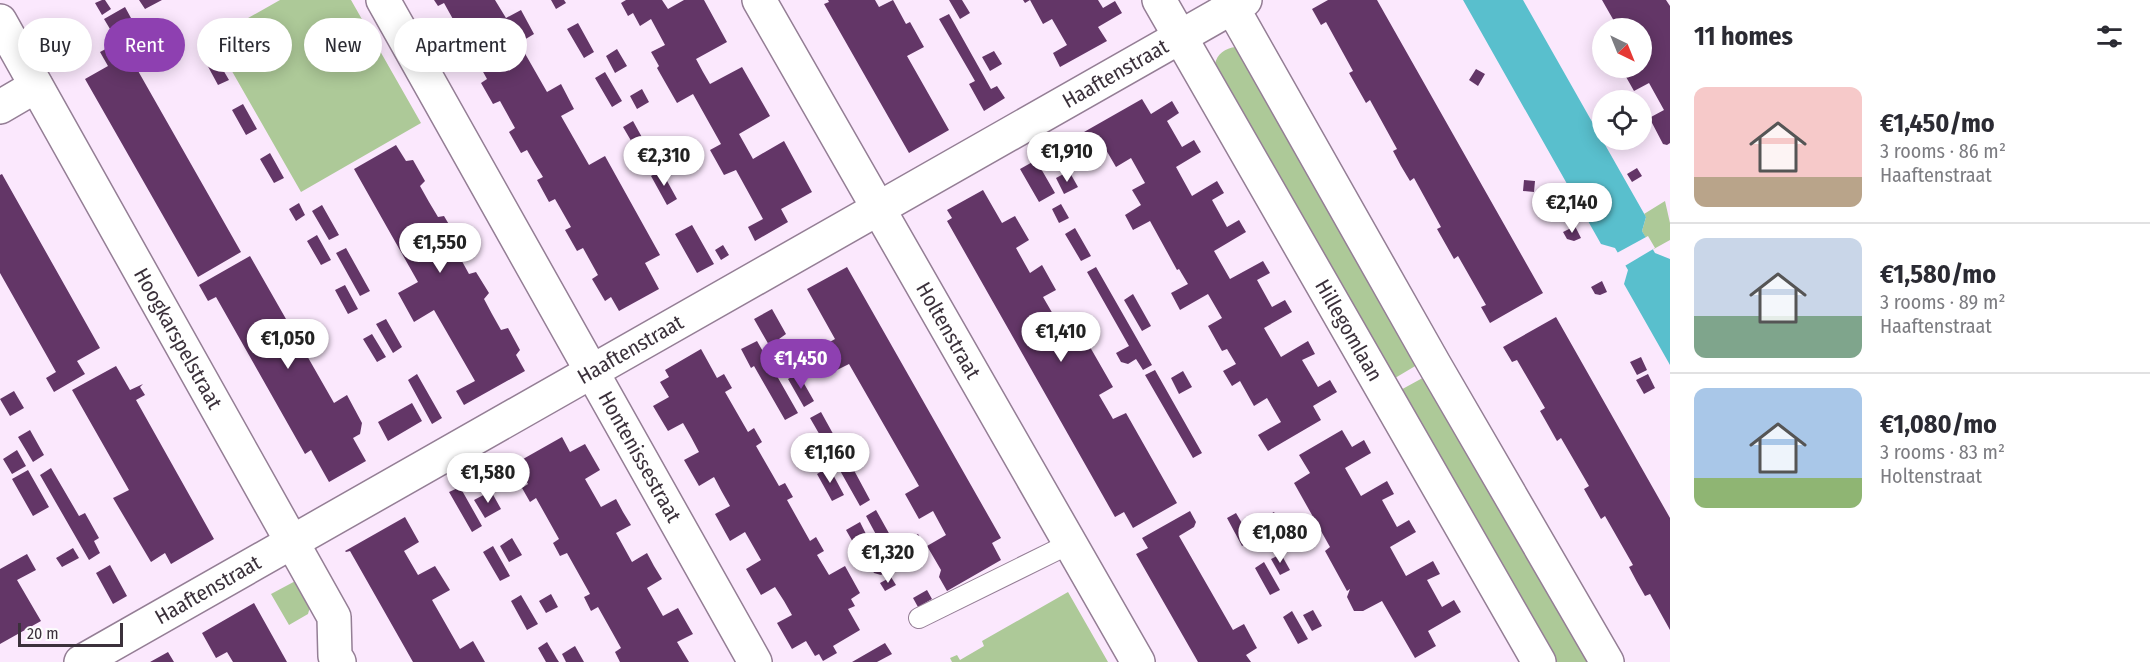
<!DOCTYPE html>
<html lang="en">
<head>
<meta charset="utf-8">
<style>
  body { margin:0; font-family:"Fira Sans Condensed",sans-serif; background:#f7f7f7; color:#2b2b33; height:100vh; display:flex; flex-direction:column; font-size:22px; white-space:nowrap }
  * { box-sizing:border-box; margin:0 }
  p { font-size:20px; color:#7c7c81 }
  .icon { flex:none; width:33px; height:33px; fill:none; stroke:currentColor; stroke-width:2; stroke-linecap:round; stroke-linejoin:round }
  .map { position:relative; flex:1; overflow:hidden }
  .drawer { display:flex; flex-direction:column; background:#fff; width:480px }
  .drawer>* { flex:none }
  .banner { position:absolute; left:18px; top:18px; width:570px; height:54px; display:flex; gap:12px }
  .needle { width:39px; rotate:137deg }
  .buttons { position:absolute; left:1592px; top:18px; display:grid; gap:12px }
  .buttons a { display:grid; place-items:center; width:60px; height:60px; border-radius:50%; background:#fff; box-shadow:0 3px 15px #0003; font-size:30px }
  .scale { position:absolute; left:18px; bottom:15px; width:105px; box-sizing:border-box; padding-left:6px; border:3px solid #3b313b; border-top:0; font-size:16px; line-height:21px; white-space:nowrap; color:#3b313b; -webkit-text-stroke:4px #fcfcfc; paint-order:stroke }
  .price { position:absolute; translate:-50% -51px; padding:0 14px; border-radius:21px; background:#fff; color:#222; font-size:20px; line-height:39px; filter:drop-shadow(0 2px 3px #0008) }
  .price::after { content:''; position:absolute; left:50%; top:36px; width:18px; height:14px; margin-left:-9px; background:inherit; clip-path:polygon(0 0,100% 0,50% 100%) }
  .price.selected { background:#8e40b1; color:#fff }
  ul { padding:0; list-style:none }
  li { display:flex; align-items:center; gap:18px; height:150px; padding:0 24px }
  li+li { border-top:2px solid #e1e1e2 }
  li span { display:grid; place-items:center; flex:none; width:168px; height:120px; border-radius:12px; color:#555 }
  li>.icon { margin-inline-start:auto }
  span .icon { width:72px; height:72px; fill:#fffc; stroke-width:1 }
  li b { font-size:26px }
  h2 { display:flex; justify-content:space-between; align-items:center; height:72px; padding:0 24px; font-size:26px }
  .chip { padding:0 21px; border-radius:27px; background:#fff; box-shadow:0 3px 15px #0003; font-size:21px; line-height:54px }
  .chip.selected { background:#8e40b1; color:#fff }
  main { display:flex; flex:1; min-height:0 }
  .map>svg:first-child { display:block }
</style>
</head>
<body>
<main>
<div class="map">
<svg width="1670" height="662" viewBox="0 0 1670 662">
  <rect width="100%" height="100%" fill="#fbe8fd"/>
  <path fill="#adc998" d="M280 0H351L421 123 301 192 213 38Z
    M1236 47 1422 362 1390 381 1215 64C1217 54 1225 48 1236 47Z
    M1665 201 1670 223V240L1652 250 1642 231 1646 217 1644 214Z
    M1428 375 1592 662H1550L1397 392Z
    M301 578 310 607 308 614 289 625 271 594Z
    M1068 592 1108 662H952L950 658 957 655 960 660 984 646 982 641Z"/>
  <path fill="#59bfcd" d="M1463 0H1523L1646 217 1642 231 1655 253 1670 259V365L1624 284 1628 270 1615 248 1601 244Z"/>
  <path fill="#fbe8fd" d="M1648 236 1655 248 1623 267 1615 254Z"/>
  <path fill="#633667" d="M102 0H105L111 9 102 15 95 3Z
    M139 0H162L145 9Z
    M434 0H495L506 18 521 10 534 34 519 43 547 92 561 84 574 109 561 116 589 165 605 156 660 255 645 263 659 289 619 311 611 297 605 301 592 279 598 275 583 248 577 251 565 230 571 227 555 199 549 202 537 180 543 177 535 164 527 150 521 153 509 132 515 128 500 101 493 104 481 83 487 79 472 52 466 55 459 45 453 34 459 30 444 3 438 6Z
    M551 0H564L566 3 556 9Z
    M626 0H662L668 9 684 0H704L727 42 696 59 703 72 710 84 742 67 770 116 739 134 753 159 784 141 812 192 781 209 788 222 755 241 748 227 763 219 736 170 724 175 710 150 721 144 693 94 677 103 657 68 659 66 651 52 665 45 651 19 640 26 633 13 628 16 621 3Z
    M828 0H875L879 7 893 0 906 24 910 22 924 47 907 56 949 130 909 153 824 4 829 2Z
    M949 0H962L970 13 960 19Z
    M1023 0H1098L1103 8 1115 1 1122 13 1098 27 1107 41 1060 67 1053 53 1067 45 1052 19 1043 24 1030 0 1025 3Z
    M1328 0H1377L1543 293 1490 323 1481 307 1486 305 1458 256 1454 259 1437 229 1441 227 1414 178 1410 181 1401 166 1393 151 1397 149 1370 100 1366 103 1349 73 1353 71 1326 22 1321 25 1312 9Z
    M1602 0H1666L1670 6V143L1667 145 1663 144 1651 121V117L1664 110 1649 83 1634 91 1621 68H1641V28H1618Z
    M125 7 131 18 110 29 104 19Z
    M949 14 991 89 997 86 1005 98 984 111 969 84 975 81 939 19Z
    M578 23 594 52 584 58 567 29Z
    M132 35 140 49 129 55 241 252 198 277 85 79 108 66 100 52Z
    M617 49 627 66 615 73 606 56Z
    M994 51 1002 64 990 71 982 57Z
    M215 56 229 80 218 85 205 61Z
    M1476 69 1485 74 1478 86 1469 80Z
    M605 72 622 101 612 107 595 78Z
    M642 89 649 102 637 109 630 96Z
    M1142 99 1151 114 1172 101 1179 113 1167 121 1182 147 1194 140 1201 152 1176 167 1192 196 1217 181 1224 193 1212 200 1227 227 1239 220 1246 232 1214 251 1230 279 1263 261 1270 273 1257 280 1272 307 1285 300 1292 312 1264 328 1281 357 1308 341 1315 354 1302 360 1318 387 1330 380 1337 392 1313 406 1321 420 1268 451 1258 435 1281 422 1267 398 1254 406 1240 381 1232 386 1223 371 1236 364 1227 349 1222 351 1208 326 1222 318 1208 294 1180 310 1171 293 1188 284 1179 269 1177 270 1150 221 1133 230 1125 215 1141 205 1132 190 1145 183 1131 158 1116 167 1102 143 1093 148 1084 132Z
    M243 104 257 129 246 135 232 110Z
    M633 121 649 150 640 156 623 127Z
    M396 145 406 161 413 160 425 181 420 186 429 202 438 217 444 216 457 238 452 243 469 274 476 272 489 293 484 299 492 314 501 330 508 328 520 350 516 355 525 371 464 405 456 391 475 381 434 310 414 322 398 293 418 282 354 169Z
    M270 153 284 178 274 183 260 159Z
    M1036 160 1055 193 1039 202 1020 169Z
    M1637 168 1642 176 1632 182 1627 174Z
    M661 170 677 199 667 205 651 176Z
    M1069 171 1078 187 1064 194 1056 178Z
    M2 174 100 348 77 361 85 374 54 392 46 378 56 372 0 273V175Z
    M1524 180 1535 181 1534 192 1523 191Z
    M983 190 1002 223 1015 216 1029 240 1016 248 1030 273 1042 265 1056 290 1043 297 1057 321 1071 314 1113 387 1099 395 1113 419 1126 413 1177 503 1133 528 1124 512 1115 517 947 221 952 218 947 210Z
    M1544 193 1552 198 1547 207 1538 202Z
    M299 203 305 215 296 221 289 209Z
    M1061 204 1069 218 1059 223 1052 209Z
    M322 205 339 235 329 240 312 211Z
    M692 225 714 264 697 273 675 234Z
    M1575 226 1581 238 1574 241 1567 239 1563 232Z
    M1075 228 1091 256 1081 261 1065 234Z
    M317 235 331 260 321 265 307 241Z
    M723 245 729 255 721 260 715 250Z
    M346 248 370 291 360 296 336 253Z
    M250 256 334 403 347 395 362 423 360 434 353 438 366 461 329 482 311 450 305 454 216 297 208 301 199 285Z
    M847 267 1001 538 992 543 1001 560 947 591 939 577 941 570 927 546 946 535 933 511 919 519 905 494 919 486 849 364 835 371 821 347 835 339 807 289Z
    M1096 267 1152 365 1143 370 1136 359 1128 364 1121 362 1116 353 1129 346 1087 272Z
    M1602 281 1607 292 1600 295 1595 294 1591 287Z
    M345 285 358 309 348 314 335 290Z
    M1133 294 1151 326 1142 331 1124 300Z
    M772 309 786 334 779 339 787 353 777 359 754 319Z
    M1556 317 1670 518V630L1650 594 1645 596 1637 582 1629 567 1633 565 1605 516 1601 519 1584 489 1589 486 1561 438 1557 441 1548 425 1540 411 1545 408 1517 360 1512 362 1503 347Z
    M386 319 402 347 393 353 376 324Z
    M372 334 386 357 377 362 363 339Z
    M757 341 798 413 785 420 754 366 751 368 741 349Z
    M701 349 717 378 724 374 732 388 725 392 748 432 754 428 762 442 756 446 779 486 785 483 793 497 787 500 810 541 816 537 824 551 817 555 829 575 845 566 860 593 851 599 855 606 848 609 860 630 833 646 837 653 823 661 819 654 815 656 806 641 792 649 777 623 792 615 784 601 775 587 761 595 746 569 761 560 745 532 730 541 715 514 730 506 722 492 714 477 699 486 684 460 699 452 691 437 683 423 668 431 653 406 669 397 660 382 669 377 665 370Z
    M1641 357 1647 370 1637 375 1630 362Z
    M116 366 130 390 143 384 140 387 145 395 136 400 214 539 171 564 165 553 151 562 113 498 129 490 72 390Z
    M1155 370 1202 453 1193 458 1145 375Z
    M1183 371 1192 387 1179 394 1171 378Z
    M798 373 814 401 804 407 788 379Z
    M417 374 442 418 432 424 408 380Z
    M1648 374 1655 388 1644 394 1636 380Z
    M14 391 24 408 10 416 0 399Z
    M412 403 422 421 388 441 378 422Z
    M821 412 842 450 832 456 810 418Z
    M30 430 44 455 33 462 18 437Z
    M1342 430 1352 447 1364 440 1371 453 1345 468 1361 496 1387 481 1394 494 1382 500 1397 527 1409 520 1416 532 1390 547 1406 576 1433 561 1440 574 1427 580 1442 607 1454 600 1461 612 1428 631 1436 646 1415 658 1382 601 1363 611H1354L1347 597 1350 589 1347 591 1325 551 1330 547 1294 483 1310 473 1299 455Z
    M562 437 570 452 585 444 600 470 585 479 601 507 616 499 623 512 631 525 616 533 632 562 647 553 654 566 662 579 647 588 663 616 678 608 693 634 677 642 689 662H620L615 652 621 648 598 607 591 611 584 597 590 594 567 553 560 556 553 543 559 539 536 498 530 502 522 488 528 484 516 463Z
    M17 450 26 466 12 474 3 459Z
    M849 461 870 500 860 506 838 467Z
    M829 467 844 495 832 501 817 474Z
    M51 468 79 516 85 513 99 538 94 541 100 553 89 560 40 475Z
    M28 470 49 507 33 516 12 479Z
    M460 487 482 526 472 532 449 492Z
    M491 491 501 509 485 518 474 500Z
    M876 510 900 553 904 551 900 545 918 534 926 547 893 566 866 516Z
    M1190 511 1196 522 1194 527 1179 536 1233 630 1244 624 1257 648 1246 655 1251 662H1198L1136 554 1148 548 1142 538Z
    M1274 512 1279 521 1263 531 1258 521Z
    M1236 513 1252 540 1242 546 1227 518Z
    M405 517 419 542 404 551 418 575 435 566 450 590 432 600 460 649 473 641 485 662H413L350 551 346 552 345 551Z
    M860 522 867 536 854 544 846 530Z
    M512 538 522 555 509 562 500 546Z
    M493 546 510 576 500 581 483 552Z
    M73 548 79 558 62 567 56 558Z
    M875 549 888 571 881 575 874 573 864 556Z
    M27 554 36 570 17 580 41 621 0 644V569Z
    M1281 554 1290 570 1280 575 1271 559Z
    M1264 562 1280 590 1270 595 1255 568Z
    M110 565 127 596 113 604 96 573Z
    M891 577 896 585 885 591 880 583Z
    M927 590 932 599 918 607 913 598Z
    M551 594 558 607 546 613 539 601Z
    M521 595 538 624 527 630 511 601Z
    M254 603 268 628 287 662H233L227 652 216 658 202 633Z
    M1313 610 1322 626 1312 631 1303 615Z
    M1292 611 1308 639 1298 644 1283 617Z
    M547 642 557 659 559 662H546L538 648Z
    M885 643 892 654 877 662H852Z
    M575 646 584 662H566L562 654Z
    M168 652 174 662H150Z"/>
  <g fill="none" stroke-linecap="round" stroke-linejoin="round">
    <g stroke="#947e95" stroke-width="22">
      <path id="service" d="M919 618 1071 543"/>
    </g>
    <g stroke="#947e95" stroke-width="36">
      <g id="minor">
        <path id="s1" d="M383 0 755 662"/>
        <path id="s2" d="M759 0 1138 662"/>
        <path id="s3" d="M1159 0 1539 662"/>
        <path d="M1228 0 1434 364 1607 662"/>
        <path id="s4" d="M0 21 334 617 335 656 339 662"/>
        <path d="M0 107 36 86"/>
        <path id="s5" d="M81 662 1245 0"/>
      </g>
    </g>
    <use href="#service" stroke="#fff" stroke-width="20"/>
    <use href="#minor" stroke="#fff" stroke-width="33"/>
  </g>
  <g text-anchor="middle" stroke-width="6" stroke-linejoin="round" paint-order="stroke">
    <g font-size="21" fill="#3b313b" stroke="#fcfcfc">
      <text dy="7" stroke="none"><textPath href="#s5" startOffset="1190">Haaftenstraat</textPath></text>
      <text dy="7" stroke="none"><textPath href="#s2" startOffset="381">Holtenstraat</textPath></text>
      <text dy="7" stroke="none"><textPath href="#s3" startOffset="381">Hillegomlaan</textPath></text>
      <text dy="7" stroke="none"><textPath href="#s4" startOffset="364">Hoogkarspelstraat</textPath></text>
      <text dy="7" stroke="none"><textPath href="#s5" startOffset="632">Haaftenstraat</textPath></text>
      <text dy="7" stroke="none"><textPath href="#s1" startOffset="524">Hontenissestraat</textPath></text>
      <text dy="7" stroke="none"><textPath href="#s5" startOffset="146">Haaftenstraat</textPath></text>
    </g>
  </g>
</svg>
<div class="buttons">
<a><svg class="needle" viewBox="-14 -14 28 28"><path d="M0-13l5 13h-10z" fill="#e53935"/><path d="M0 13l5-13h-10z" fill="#7c7c81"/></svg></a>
<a><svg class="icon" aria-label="locate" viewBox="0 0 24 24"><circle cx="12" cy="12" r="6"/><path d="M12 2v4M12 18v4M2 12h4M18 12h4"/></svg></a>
</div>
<div class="scale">20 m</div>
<b class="price" style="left:1067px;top:183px">€1,910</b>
<b class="price" style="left:664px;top:187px">€2,310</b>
<b class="price" style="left:1572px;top:234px">€2,140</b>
<b class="price" style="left:440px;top:274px">€1,550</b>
<b class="price" style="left:1061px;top:363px">€1,410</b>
<b class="price" style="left:288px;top:370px">€1,050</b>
<b class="price selected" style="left:801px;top:390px">€1,450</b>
<b class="price" style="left:830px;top:484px">€1,160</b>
<b class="price" style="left:488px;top:504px">€1,580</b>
<b class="price" style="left:1280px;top:564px">€1,080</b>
<b class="price" style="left:888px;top:584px">€1,320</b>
<div class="banner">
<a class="chip">Buy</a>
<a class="chip selected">Rent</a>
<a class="chip">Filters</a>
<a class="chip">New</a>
<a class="chip">Apartment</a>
</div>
</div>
<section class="drawer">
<h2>11 homes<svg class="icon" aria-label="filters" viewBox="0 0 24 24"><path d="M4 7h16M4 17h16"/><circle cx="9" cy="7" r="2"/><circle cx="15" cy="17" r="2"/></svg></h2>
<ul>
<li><span style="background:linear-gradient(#f6c9c9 75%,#b9a48a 0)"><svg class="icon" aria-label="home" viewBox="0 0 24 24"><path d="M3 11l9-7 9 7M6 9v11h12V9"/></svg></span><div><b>€1,450/mo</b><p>3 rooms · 86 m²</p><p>Haaftenstraat</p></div></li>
<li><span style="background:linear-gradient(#c9d6e8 65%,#7fa58c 0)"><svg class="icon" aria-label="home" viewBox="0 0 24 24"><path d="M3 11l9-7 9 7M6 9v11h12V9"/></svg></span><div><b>€1,580/mo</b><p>3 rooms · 89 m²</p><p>Haaftenstraat</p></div></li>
<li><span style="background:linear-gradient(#a9c7e8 75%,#8fb573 0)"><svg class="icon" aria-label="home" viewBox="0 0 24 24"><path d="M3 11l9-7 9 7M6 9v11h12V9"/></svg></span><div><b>€1,080/mo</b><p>3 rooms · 83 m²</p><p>Holtenstraat</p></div></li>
</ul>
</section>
</main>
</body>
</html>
